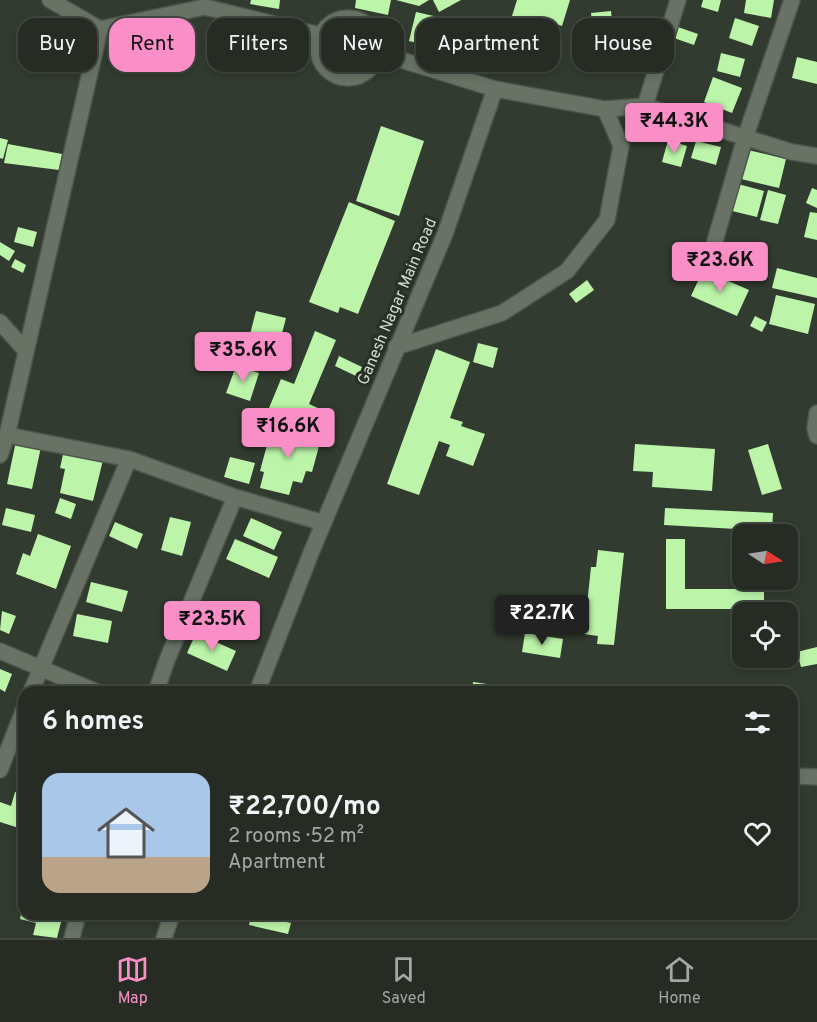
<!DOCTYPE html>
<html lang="en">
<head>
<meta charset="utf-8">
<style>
  body { margin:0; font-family:Overpass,sans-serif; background:#2e342b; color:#f1f3f6; height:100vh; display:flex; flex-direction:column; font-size:22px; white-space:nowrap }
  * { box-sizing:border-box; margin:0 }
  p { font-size:20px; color:#a4a7a6 }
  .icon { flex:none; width:33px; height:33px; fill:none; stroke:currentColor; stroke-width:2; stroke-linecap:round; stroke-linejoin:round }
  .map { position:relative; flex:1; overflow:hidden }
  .side { position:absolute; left:18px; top:686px; width:780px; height:234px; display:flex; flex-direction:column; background:#262c23; border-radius:18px; box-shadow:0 3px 9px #0003,0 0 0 2px #424841 }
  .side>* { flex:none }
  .guide { position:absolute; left:18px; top:18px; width:782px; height:54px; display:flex; gap:12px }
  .needle { width:39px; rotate:102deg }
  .tools { position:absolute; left:732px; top:524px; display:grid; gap:12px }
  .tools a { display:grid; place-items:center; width:66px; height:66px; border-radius:12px; background:#262c23; box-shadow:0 3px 9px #0003,0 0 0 2px #424841; font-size:30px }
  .price { position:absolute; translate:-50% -51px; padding:0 14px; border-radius:6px; background:#fa8fc8; color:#111; font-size:20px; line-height:39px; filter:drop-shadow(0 2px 3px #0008) }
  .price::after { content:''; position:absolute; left:50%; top:36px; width:18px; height:14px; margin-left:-9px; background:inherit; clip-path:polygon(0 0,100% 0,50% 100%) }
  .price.active { background:#222; color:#fff }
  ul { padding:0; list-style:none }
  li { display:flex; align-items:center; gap:18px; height:150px; padding:0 24px }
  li+li { border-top:2px solid #424841 }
  li span { display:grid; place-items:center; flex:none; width:168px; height:120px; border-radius:18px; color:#555 }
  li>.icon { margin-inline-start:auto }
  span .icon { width:72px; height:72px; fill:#fffc; stroke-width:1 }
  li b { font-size:26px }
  h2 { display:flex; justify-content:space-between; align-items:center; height:72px; padding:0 24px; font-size:26px }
  .chip { padding:0 21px; border-radius:18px; background:#262c23; box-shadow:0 3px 9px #0003,0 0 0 2px #424841; font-size:21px; line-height:54px }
  .chip.active { background:#fa8fc8; color:#111 }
  .tab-bar { display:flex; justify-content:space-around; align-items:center; height:84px; border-top:2px solid #424841; background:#262c23; font-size:16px; color:#a4a7a6 }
  .tab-bar a { display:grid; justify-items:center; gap:3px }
  .tab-bar .active { color:#fa8fc8 }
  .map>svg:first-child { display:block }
</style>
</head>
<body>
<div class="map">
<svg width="817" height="938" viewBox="0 0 817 938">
  <rect width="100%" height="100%" fill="#323b2f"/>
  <path fill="#bcf4a9" d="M251 0H280L279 9 250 4Z
    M356 0H391L388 15 355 8Z
    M396 0H429L419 6Z
    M433 0H461L439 12Z
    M517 0H570L562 26 553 23 546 47 506 35Z
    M703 0H721L718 12 701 7Z
    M746 0H774L771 18 744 13Z
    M611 11 613 30 593 32 591 13Z
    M416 12 456 21 449 50 409 41Z
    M735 18 759 26 752 46 729 38Z
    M622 25 641 30 634 63 614 59Z
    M675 26 698 34 694 45 671 37Z
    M721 53 745 59 740 77 717 71Z
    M797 57 817 62V84L792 78Z
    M713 77 742 88 732 113 704 102Z
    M381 126 424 141 399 216 356 201Z
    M0 138 8 140 3 159 0 158Z
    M668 140 687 146 681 167 662 162Z
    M696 141 721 147 716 165 691 158Z
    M8 144 62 154 59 170 4 163Z
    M748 150 786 159 779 188 741 179Z
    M738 184 764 191 757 217 732 211Z
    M812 188 817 190V208L806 203Z
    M768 190 786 195 778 224 760 220Z
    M349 202 395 221 358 314 340 307 338 313 309 302Z
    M810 212 817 213V240L804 237Z
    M18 227 37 232 33 247 14 242Z
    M0 242 15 251 9 261 0 255Z
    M15 259 26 265 23 273 11 267Z
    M777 268 817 278V298L772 288Z
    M703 270 749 290 737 316 691 296Z
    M587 280 594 290 576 303 569 294Z
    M776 295 815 304 808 334 769 324Z
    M256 311 286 318 276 357 246 350Z
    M755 316 767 322 762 332 750 326Z
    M315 331 336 340 309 404 320 409 313 426 269 408 281 379 294 384Z
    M478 343 498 348 493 368 473 362Z
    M436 349 470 362 450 418 463 422 461 426 485 434 473 466 446 456 450 445 439 441 419 495 387 484Z
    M339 356 362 367 358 377 335 366Z
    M236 366 259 373 250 401 226 393Z
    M272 426 321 439 312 472 306 471 302 483 293 481 289 495 260 488 264 472 260 471Z
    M16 441 41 447 32 489 7 484Z
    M635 444 715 449 712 491 652 487 653 472 633 471Z
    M768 444 782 489 762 495 748 450Z
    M64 450 103 460 93 501 60 493 65 469 60 468Z
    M230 457 255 463 249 484 224 477Z
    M60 498 76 504 71 519 55 513Z
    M6 508 35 515 31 532 2 525Z
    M665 508 773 513 772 531 664 525Z
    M170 517 191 522 182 556 161 550Z
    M251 518 282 532 274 550 243 536Z
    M115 522 143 534 137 549 109 536Z
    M38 534 71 546 56 589 16 574 23 553 30 556Z
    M235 539 278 557 269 578 226 559Z
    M666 539H685V589H756V579H773V588H764V609H666Z
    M598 550 624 553 614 645 597 644 598 636 584 634 591 567H596Z
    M91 582 128 591 122 612 86 602Z
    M2 611 16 616 9 634 0 630Z
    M77 614 112 621 108 643 73 636Z
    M196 633 236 651 227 671 187 653Z
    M525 633 563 639 560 658 522 652Z
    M817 647V664L801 667 797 652Z
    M0 669 12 674 5 692 0 689Z
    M473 682 494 685 493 692H472Z
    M15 792 24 795V822L22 829 0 822V802L11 806Z
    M23 905 24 914H63L57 938 33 935 36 923 20 919Z
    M251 914 291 923 288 934 249 925Z"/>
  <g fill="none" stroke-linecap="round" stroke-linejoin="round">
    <g stroke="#4e564c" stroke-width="18">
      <path id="minor" d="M318 48a30 30 0 1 1 60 0a30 30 0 1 1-60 0Z
        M100 29 205 7 320 35
        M379 53 495 89 605 109 645 106 792 152 817 156
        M645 106 678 0
        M710 258 745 138 792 0
        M0 322 26 351
        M396 347 502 313 567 271 607 220 621 146 605 109
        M817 413 815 429 817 436
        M0 439 7 435 129 459 235 497 324 523
        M0 455 7 435 100 29 50 0
        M0 651 97 692
        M31 692 129 459
        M156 692 167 660 235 497
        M257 692 311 553 445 234 495 89
        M0 770 24 709
        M792 776 817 777
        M72 938 78 914
        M164 938 172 914"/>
    </g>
    <use href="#minor" stroke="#687365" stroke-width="15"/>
  </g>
  <g text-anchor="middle" stroke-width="6" stroke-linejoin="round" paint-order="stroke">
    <g font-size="16" fill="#d6dbd4" stroke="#283125">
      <text transform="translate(396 301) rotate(-67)" y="6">Ganesh Nagar Main Road</text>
    </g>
  </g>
</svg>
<div class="tools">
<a><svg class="needle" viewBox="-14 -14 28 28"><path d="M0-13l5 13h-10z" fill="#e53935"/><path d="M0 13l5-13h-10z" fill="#a4a7a6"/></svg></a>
<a><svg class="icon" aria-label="locate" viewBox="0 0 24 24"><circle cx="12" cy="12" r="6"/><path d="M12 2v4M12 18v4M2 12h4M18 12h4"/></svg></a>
</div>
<b class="price" style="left:674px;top:154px">₹44.3K</b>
<b class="price" style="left:720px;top:293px">₹23.6K</b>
<b class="price" style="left:243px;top:383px">₹35.6K</b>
<b class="price" style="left:288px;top:459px">₹16.6K</b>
<b class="price active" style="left:542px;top:646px">₹22.7K</b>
<b class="price" style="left:212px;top:652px">₹23.5K</b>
<div class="guide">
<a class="chip">Buy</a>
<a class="chip active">Rent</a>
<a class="chip">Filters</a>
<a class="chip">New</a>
<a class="chip">Apartment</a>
<a class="chip">House</a>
</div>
<section class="side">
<h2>6 homes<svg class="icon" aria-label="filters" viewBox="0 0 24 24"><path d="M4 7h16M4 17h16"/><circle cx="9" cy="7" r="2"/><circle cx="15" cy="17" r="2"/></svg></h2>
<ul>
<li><span style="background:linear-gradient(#a9c7e8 70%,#b9a48a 0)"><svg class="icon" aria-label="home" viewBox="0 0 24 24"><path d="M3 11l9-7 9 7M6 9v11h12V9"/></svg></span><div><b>₹22,700/mo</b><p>2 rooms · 52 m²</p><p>Apartment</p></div><svg class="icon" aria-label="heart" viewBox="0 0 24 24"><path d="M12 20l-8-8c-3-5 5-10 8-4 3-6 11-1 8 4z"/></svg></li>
</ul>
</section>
</div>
<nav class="tab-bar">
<a class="active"><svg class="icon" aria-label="map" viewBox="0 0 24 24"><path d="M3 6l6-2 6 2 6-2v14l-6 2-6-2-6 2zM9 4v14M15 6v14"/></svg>Map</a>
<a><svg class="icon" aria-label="saved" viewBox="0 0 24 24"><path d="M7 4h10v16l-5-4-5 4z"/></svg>Saved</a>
<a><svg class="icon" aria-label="home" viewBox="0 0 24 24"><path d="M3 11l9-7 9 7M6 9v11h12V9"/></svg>Home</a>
</nav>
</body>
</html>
